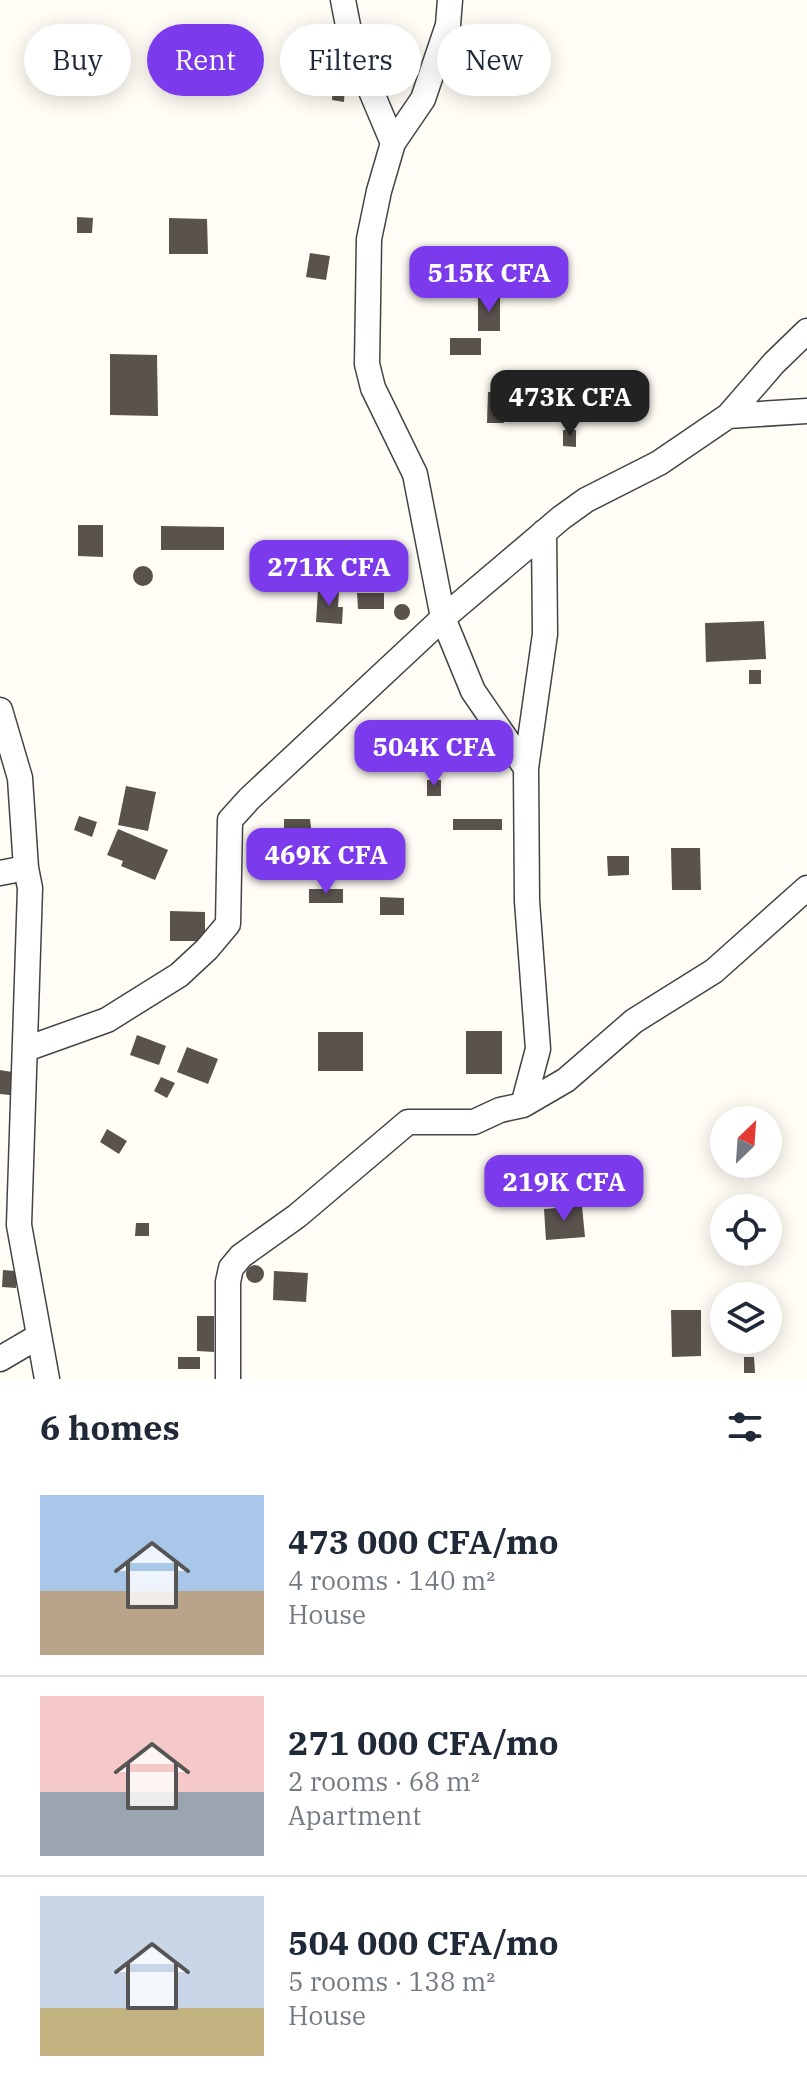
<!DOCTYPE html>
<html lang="en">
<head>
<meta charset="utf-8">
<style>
  body { margin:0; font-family:"IBM Plex Serif",serif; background:#f6f6f7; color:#1f2937; height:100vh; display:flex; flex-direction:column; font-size:30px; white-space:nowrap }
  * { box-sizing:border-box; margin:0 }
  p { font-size:26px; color:#747a83 }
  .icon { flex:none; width:44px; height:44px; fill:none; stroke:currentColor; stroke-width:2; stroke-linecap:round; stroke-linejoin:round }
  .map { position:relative; height:1379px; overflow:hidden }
  .panel { display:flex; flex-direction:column; background:#fff; flex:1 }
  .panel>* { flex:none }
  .hud { position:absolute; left:24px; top:24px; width:760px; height:72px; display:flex; gap:16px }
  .needle { width:52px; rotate:25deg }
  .tools { position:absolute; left:710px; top:1106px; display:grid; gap:16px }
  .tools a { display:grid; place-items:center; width:72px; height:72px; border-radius:50%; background:#fff; box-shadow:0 4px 20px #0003; font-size:40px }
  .price { position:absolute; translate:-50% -68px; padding:0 18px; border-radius:16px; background:#7c3aed; color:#fff; font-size:26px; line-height:52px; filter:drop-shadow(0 2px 4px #0008) }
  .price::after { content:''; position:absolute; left:50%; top:48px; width:24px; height:18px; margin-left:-12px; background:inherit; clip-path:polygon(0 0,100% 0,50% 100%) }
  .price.selected { background:#222; color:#fff }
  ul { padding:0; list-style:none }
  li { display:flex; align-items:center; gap:24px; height:200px; padding:0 40px }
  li+li { border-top:2px solid #e0e1e3 }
  li span { display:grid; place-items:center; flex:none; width:224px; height:160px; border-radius:0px; color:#555 }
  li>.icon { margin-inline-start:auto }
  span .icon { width:96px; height:96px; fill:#fffc; stroke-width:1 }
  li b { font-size:34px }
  h2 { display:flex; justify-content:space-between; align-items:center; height:96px; padding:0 40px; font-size:34px }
  .pill { padding:0 28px; border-radius:36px; background:#fff; box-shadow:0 4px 20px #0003; font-size:28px; line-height:72px }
  .pill.selected { background:#7c3aed; color:#fff }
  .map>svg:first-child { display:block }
</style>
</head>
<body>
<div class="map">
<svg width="807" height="1379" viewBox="0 0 807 1379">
  <rect width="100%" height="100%" fill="#fffdf5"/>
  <path fill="#5a524d" d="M333 85 345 86 344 102 332 100Z
    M77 217 93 218 92 233H77Z
    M169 218 207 219 208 254H169Z
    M310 253 330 256 326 280 306 277Z
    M478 296 500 297V331H478Z
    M450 338H481V355H450Z
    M110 354 157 355 158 416 110 415Z
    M488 392H499V410H504V423H487Z
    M563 430H576V447L563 446Z
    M78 525H103V557L78 556Z
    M161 526 224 527V550H161Z
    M133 576a10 10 0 1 1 20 0a10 10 0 1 1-20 0Z
    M318 590 339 591 338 607H343L342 624 316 622Z
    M357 593H384V609H358Z
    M394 612a8 8 0 1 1 16 0a8 8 0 1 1-16 0Z
    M764 621 766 659 706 662 705 623Z
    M749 670H761V684H749Z
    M427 780H441V796H427Z
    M126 786 156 792 148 831 118 825Z
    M79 816 97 822 92 837 74 830Z
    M284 819H310L313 844H284Z
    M453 819H502V830H453Z
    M118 829 168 850 155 880 121 866 123 861 107 855Z
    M671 848H700L701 890H672Z
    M333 851H355V868H333Z
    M607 856H629V875L608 876Z
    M309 889H343V903H309Z
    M380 897 404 898V915H380Z
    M170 911 205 912V941H170Z
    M466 1031H502V1074H466Z
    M318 1032H363V1071H318Z
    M137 1035 166 1046 159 1065 130 1055Z
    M187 1047 218 1059 208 1084 177 1072Z
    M0 1070 12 1072 10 1095 0 1094Z
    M161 1077 175 1083 167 1098 154 1091Z
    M107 1129 127 1141 119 1154 100 1142Z
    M582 1206 585 1237 546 1240 544 1209Z
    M136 1223H149V1236H135Z
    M246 1274a9 9 0 1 1 18 0a9 9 0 1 1-18 0Z
    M3 1270 16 1271V1288L2 1287Z
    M274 1271 308 1273 306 1302 273 1300Z
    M671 1310H701V1356L672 1357Z
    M197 1316H214V1352L197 1351Z
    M178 1357H200V1369H178Z
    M744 1357H754L755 1373H744Z"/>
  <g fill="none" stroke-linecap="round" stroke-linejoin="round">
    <g stroke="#444" stroke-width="27">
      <path id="street" d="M343 0 352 46 393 143
        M728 416 807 411
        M0 710 20 778 26 868 30 888 19 1225 47 1379
        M526 768 545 634 544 532
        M0 873 26 868
        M26 1049 107 1020 179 975 207 949 228 924 230 820 249 799 443 618 561 518 586 500 659 463 728 416 774 363 807 331
        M523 1105 566 1080 634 1021 714 971 807 888
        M0 1359 39 1336
        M228 1379V1282L231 1268 241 1256 297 1216 408 1122H474L500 1110 523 1105 538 1049 527 901 526 768 473 691 443 618 415 474 373 388 367 364 369 239 379 191 393 143 423 99 448 25 450 0"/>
    </g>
    <use href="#street" stroke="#fff" stroke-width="24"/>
  </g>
</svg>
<div class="tools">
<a><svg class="needle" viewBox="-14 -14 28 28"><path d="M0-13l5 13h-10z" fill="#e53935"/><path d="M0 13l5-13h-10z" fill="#747a83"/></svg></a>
<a><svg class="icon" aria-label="locate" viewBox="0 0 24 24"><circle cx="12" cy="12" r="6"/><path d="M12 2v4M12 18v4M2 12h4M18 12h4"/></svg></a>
<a><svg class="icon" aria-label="layers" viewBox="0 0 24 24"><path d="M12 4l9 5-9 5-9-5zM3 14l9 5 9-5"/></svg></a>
</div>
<b class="price" style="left:489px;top:314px">515K CFA</b>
<b class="price selected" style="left:570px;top:438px">473K CFA</b>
<b class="price" style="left:329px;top:608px">271K CFA</b>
<b class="price" style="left:434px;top:788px">504K CFA</b>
<b class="price" style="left:326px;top:896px">469K CFA</b>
<b class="price" style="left:564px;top:1223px">219K CFA</b>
<div class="hud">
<a class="pill">Buy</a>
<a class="pill selected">Rent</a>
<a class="pill">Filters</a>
<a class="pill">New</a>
</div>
</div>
<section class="panel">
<h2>6 homes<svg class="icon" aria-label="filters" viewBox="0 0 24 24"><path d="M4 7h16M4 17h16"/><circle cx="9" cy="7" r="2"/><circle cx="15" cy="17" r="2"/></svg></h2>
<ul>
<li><span style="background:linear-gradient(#a9c7e8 60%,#b9a48a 0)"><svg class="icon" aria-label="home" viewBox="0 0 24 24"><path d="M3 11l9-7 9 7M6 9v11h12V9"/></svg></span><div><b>473 000 CFA/mo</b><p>4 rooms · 140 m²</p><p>House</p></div></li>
<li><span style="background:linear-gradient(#f6c9c9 60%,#9aa5b1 0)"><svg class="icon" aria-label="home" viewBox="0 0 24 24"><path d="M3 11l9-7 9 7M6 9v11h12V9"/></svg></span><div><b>271 000 CFA/mo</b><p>2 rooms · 68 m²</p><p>Apartment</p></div></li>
<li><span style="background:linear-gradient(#c9d6e8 70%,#c2b280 0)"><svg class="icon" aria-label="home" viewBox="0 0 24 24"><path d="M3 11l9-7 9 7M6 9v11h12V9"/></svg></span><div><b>504 000 CFA/mo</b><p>5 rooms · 138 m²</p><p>House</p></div></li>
</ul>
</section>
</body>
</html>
